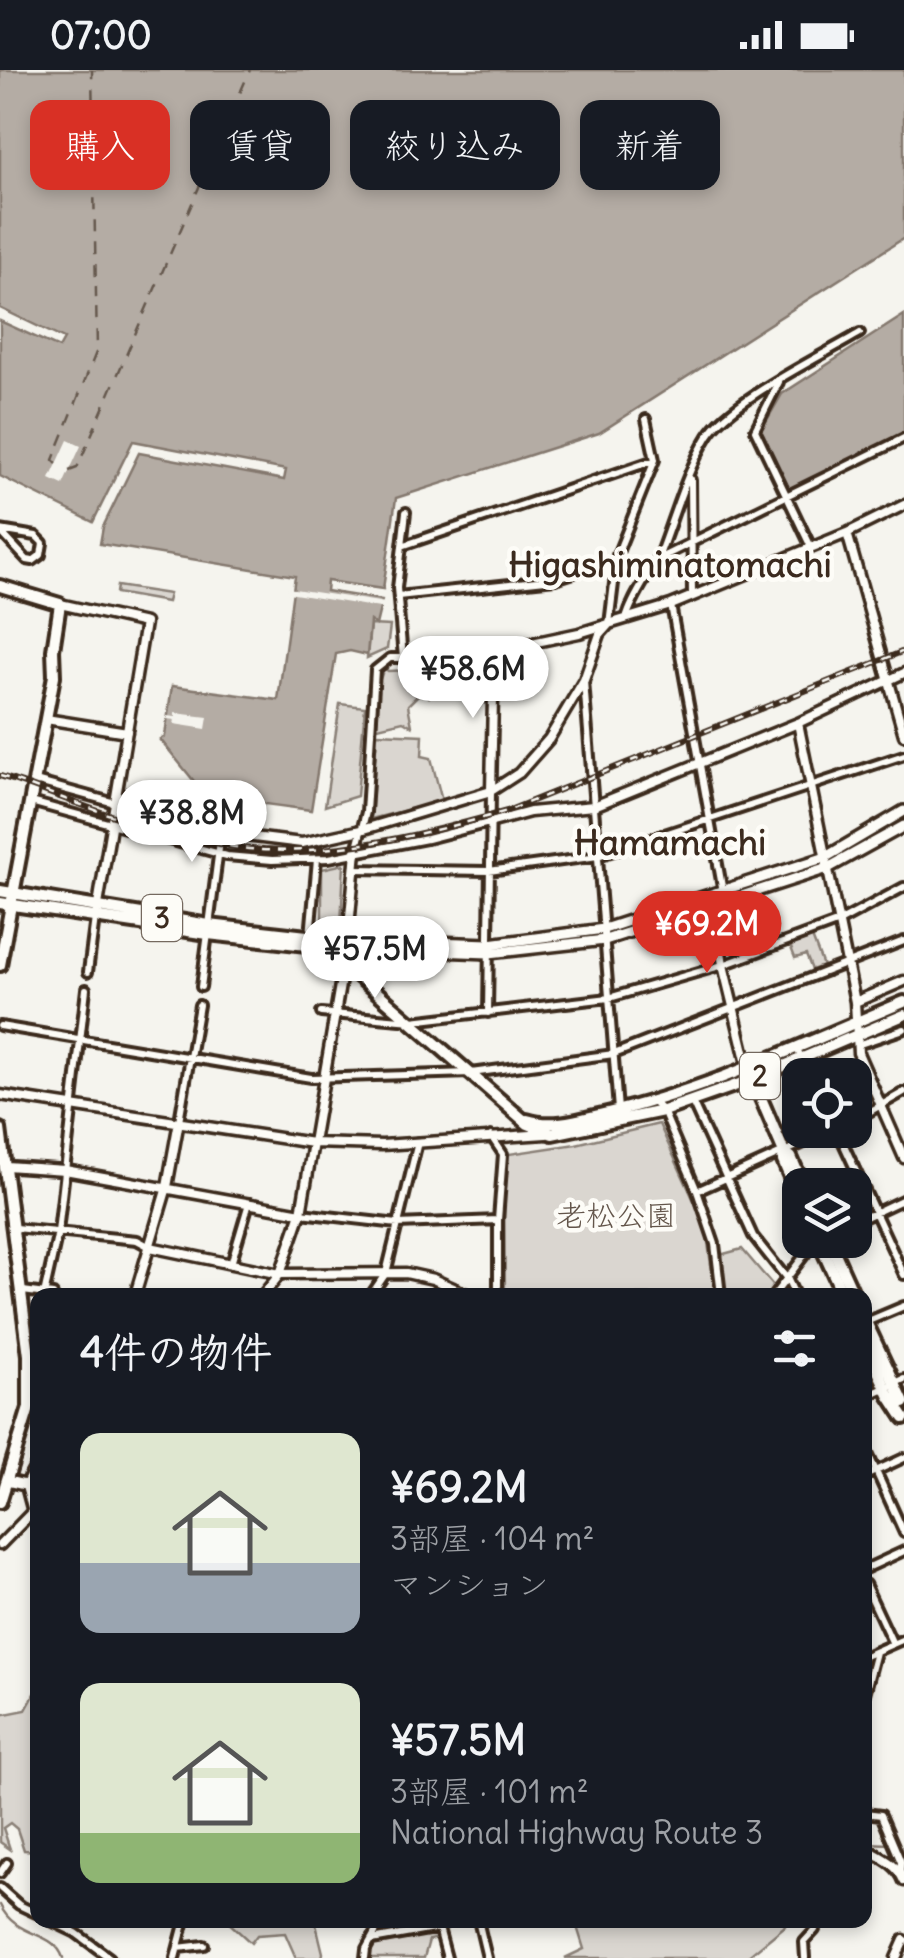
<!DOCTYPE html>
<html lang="ja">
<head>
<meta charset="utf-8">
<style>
  body { margin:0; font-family:Delius,"Klee One",sans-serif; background:#20242c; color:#f1f3f6; height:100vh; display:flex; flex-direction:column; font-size:38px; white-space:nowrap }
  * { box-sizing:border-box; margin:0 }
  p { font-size:32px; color:#9ea1a6 }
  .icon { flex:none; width:55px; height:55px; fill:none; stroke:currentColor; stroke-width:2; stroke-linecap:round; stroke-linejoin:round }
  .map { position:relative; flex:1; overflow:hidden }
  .sheet { position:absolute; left:30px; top:1218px; width:842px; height:640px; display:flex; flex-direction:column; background:#171b24; border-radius:20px; box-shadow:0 5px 15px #0003 }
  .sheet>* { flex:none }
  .top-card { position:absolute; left:30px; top:30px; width:845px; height:90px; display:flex; gap:20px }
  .fabs { position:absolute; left:782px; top:988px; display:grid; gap:20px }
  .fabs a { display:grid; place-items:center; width:90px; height:90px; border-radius:20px; background:#171b24; box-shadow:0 5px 15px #0003; font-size:50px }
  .price { position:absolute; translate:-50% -85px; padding:0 22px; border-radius:35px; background:#fff; color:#222; font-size:32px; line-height:65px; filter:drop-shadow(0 2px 5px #0008) }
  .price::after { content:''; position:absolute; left:50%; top:60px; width:30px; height:22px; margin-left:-15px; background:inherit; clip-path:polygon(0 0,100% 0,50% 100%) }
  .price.selected { background:#d93025; color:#fff }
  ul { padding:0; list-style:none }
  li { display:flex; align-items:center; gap:30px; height:250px; padding:0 50px }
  li span { display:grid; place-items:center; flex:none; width:280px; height:200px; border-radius:20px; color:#555 }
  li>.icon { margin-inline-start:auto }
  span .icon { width:120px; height:120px; fill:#fffc; stroke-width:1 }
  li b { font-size:42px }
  h2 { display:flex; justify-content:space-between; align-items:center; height:120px; padding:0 50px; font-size:42px }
  .chip { padding:0 35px; border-radius:20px; background:#171b24; box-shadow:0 5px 15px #0003; font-size:35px; line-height:90px }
  .chip.selected { background:#d93025; color:#fff }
  .status { display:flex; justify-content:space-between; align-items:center; height:70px; padding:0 50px; background:#171b24; direction:ltr }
  .status svg { height:28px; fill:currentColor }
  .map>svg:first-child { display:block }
</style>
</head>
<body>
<div class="status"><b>07:00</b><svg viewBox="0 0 49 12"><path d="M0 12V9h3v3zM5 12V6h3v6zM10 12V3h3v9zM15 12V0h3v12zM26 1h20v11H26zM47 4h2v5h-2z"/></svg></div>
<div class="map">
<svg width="904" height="1888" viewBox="0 0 904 1888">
  <rect width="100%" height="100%" fill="#f5f4ee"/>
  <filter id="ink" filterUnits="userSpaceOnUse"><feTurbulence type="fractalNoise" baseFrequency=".01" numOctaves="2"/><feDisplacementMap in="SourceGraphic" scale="20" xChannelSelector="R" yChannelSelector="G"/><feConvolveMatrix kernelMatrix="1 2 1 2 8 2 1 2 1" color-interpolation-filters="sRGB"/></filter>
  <g filter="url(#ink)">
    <path fill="#dad6d0" stroke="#8a8077" stroke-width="2.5" d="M117 516 169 524 167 532 116 523Z
      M370 555 390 556 387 579 367 588Z
      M384 598 388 601 432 599V624L429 627 422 621 408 635 412 656 403 651 374 658 376 620Z
      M340 634 365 637 357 726 325 736Z
      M377 663 423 665 422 686 431 688 442 731 371 749Z
      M344 794 341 855 322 854V799Z
      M812 867 823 896 812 900 806 885 795 888 790 875Z
      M659 1054 706 1157 715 1225H505L504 1122 509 1084 576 1074Z
      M742 1179 776 1219 770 1225H724L720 1185Z
      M37 1620V1781L24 1780 17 1759 10 1753 3 1758 10 1779 0 1772V1645L26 1640Z
      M226 1850H315L323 1883 322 1888H296L285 1863 257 1865 251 1873Z
      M575 1850H783L785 1856 746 1888H565L584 1879Z
      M432 1861 438 1868 429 1870 424 1888H368L373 1872Z"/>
    <path fill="#b4aca4" stroke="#84786e" stroke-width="2.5" d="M0 0H904V168L599 363 396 428 383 519 327 511 326 521 382 530 376 555 370 551 367 585 350 581 336 584 311 740 206 726 160 669 165 666 172 616 278 630 295 506 100 474 103 457 139 383 284 410 286 400 133 371 93 452 0 406V251L59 278 64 269 0 238Z
      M904 245V366L789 421 760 362 782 324Z"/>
    <path fill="#f5f4ee" d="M68 370 81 376 63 415 50 409Z
      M288 518 386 533V539L288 523Z
      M175 643 208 647 206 659 174 654 175 650 167 649V646L175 647Z"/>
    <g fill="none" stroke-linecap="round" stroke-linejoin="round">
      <path stroke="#84786e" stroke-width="2.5" d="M865 1773 890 1774
        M0 1835C16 1869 54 1860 63 1888"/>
      <path stroke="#65584d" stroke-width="2.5" stroke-dasharray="12 10" stroke-linecap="butt" d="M57 394 53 390 97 280 92 0
        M69 401 77 398 250 0"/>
      <g stroke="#3b2a1e" stroke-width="14">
        <path id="minor" d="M779 312 755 360 811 477
          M691 410 692 526
          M0 460 36 466 43 473 41 485 33 491 27 490 0 461
          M402 476 655 390
          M658 489 904 368
          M616 497 617 485 655 390 646 349
          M398 526 555 509 608 492 616 497 609 554
          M671 535 723 822
          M626 549C633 524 651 504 661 480 675 443 687 400 708 366 730 330 822 286 860 263
          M403 588 397 518 406 442
          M584 611 618 1040
          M35 711 115 733
          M31 732 227 786 272 790 329 788 427 769 489 753
          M356 781 366 742 375 600 390 588H456L494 581
          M354 799 489 801 598 786 904 685
          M310 866 317 789
          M88 902 95 848
          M201 917 221 763
          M321 943 412 951 609 928 723 895 839 852 904 817
          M488 943 491 721
          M0 956 311 1008 471 1003 614 984 904 871
          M857 975 904 959
          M796 977 810 1005
          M653 1032 663 1041 697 1121 715 1174 721 1225
          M692 1032 753 1166 788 1210 795 1225
          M855 1050 904 1022
          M179 1051 199 935
          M837 1060 904 1205
          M491 1066 503 1084 498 1150V1225
          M697 1121 833 1060
          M301 1143 398 1154 498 1150
          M855 1152 904 1129
          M15 1158 137 1170 150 1177
          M231 1194 249 1133
          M23 1221 53 1225
          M44 1225 58 1162 86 919
          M371 1225 386 1203 418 1072
          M774 1225 816 1170
          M866 1252 904 1236
          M36 1287 38 1275
          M865 1327 904 1309
          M865 1377 904 1463
          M865 1406 904 1388
          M865 1499 904 1481
          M865 1514 893 1574
          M865 1586 904 1569
          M865 1624 876 1582
          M865 1743 881 1745 901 1792 900 1801
          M0 1803 7 1793
          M0 1818 19 1835 38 1844
          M49 1850 76 1863 110 1888
          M478 1850 487 1888
          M439 1858 447 1888
          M372 1870 439 1858 448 1850
          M178 1878 204 1875
          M175 1888 185 1850
          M365 1888 366 1879 382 1850
          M805 1888 804 1872 815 1860 817 1850"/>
      </g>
      <g stroke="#3b2a1e" stroke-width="15">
        <path id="tertiary" d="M847 463 904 435
          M60 534 145 553 96 847
          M46 649 127 662
          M798 653 855 932 858 983 904 1088
          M491 721 494 581 579 563 671 535 847 463 904 665
          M116 733 221 763 302 773 361 760 491 721 519 703 549 669 584 610 600 564 608 555
          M489 753 530 742 594 736 798 653 904 603
          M723 822 714 834 723 895 748 998
          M855 932 904 911
          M0 1025 312 1073 382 1075 546 1064
          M6 1096 65 1100 301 1143
          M150 1177 280 1204 406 1203 433 1209 469 1225
          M135 1225 167 1117 179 1051
          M263 1225 280 1204 301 1143 348 868 356 781
          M26 1414 38 1391
          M0 1475 38 1436
          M865 1778C880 1787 897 1793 904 1811
          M896 1888 904 1870"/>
      </g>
      <g stroke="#3b2a1e" stroke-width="16">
        <path id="secondary" d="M325 868 489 874 604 859 826 787 904 741
          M330 877 489 883 605 870 828 798 904 756
          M7 1411 38 1418
          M26 1414 33 1440"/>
      </g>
      <g stroke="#3b2a1e" stroke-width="18">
        <path id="primary" d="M0 895 11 835
          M748 998 784 1082 791 1087 803 1115
          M0 1059 29 1285V1338L0 1432
          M784 1082 783 1091 800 1130
          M818 1170 843 1225
          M829 1170 854 1225
          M865 1250 904 1333
          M865 1273 889 1325 904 1348"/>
      </g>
      <g stroke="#3b2a1e" stroke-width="18">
        <path id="trunk" d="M0 516 60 534 53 580 54 606 11 835
          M0 821 209 855 325 868 334 880
          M0 833 208 864 325 877 528 1054 552 1064 663 1041 751 1010 904 945
          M527 1050C552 1058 578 1050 603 1044 708 1020 805 973 904 932"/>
      </g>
      <use href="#minor" stroke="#fdfcf7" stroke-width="6"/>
      <use href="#tertiary" stroke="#fdfcf7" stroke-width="8"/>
      <use href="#secondary" stroke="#fdfcf7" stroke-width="9"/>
      <use href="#primary" stroke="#fdfcf7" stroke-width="10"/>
      <use href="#trunk" stroke="#fdfcf7" stroke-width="10"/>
      <g stroke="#3b2a1e" stroke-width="6">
        <path id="rail" d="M0 706C28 714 53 725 79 734 124 751 173 764 220 774 305 794 424 765 507 741L904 581"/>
      </g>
      <use href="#rail" stroke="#fdfcf7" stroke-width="2.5" stroke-dasharray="8" stroke-linecap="butt"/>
    </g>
  </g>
  <g text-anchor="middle" stroke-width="9" stroke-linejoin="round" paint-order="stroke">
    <g fill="#fdfcf7" stroke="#75695f" stroke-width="2.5">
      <rect x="142" y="825" width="40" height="46" rx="8"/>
      <rect x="740" y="983" width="40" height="46" rx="8"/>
    </g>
    <g font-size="28" font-weight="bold" fill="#3b2a1e">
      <text x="162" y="858">3</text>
      <text x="760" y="1016">2</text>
    </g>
    <g font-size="30" fill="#63554a" stroke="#fdfcf7">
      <text x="616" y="1156">老松公園</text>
    </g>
    <g font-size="35" font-weight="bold" fill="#3b2a1e" stroke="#fdfcf7">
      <text x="670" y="507">Higashiminatomachi</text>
      <text x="670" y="785">Hamamachi</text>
    </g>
  </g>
</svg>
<div class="fabs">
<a><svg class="icon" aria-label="locate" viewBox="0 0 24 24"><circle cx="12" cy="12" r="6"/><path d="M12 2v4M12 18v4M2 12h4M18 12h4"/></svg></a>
<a><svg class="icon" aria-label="layers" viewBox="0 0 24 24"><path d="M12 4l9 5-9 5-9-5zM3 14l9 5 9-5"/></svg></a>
</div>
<b class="price" style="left:473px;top:651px">¥58.6M</b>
<b class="price" style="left:192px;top:795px">¥38.8M</b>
<b class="price selected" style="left:707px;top:906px">¥69.2M</b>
<b class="price" style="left:375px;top:931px">¥57.5M</b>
<div class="top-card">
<a class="chip selected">購入</a>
<a class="chip">賃貸</a>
<a class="chip">絞り込み</a>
<a class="chip">新着</a>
</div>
<section class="sheet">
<h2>4件の物件<svg class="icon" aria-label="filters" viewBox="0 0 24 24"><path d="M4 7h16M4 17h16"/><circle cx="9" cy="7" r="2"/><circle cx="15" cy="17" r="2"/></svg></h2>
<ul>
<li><span style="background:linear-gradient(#dfe7d0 65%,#9aa5b1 0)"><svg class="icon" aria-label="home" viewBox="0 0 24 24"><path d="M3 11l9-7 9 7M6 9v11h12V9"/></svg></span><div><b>¥69.2M</b><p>3部屋 · 104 m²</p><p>マンション</p></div></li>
<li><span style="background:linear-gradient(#dfe7d0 75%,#8fb573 0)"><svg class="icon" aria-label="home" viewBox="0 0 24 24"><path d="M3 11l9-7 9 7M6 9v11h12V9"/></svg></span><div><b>¥57.5M</b><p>3部屋 · 101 m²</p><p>National Highway Route 3</p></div></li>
</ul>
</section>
</div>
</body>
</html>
